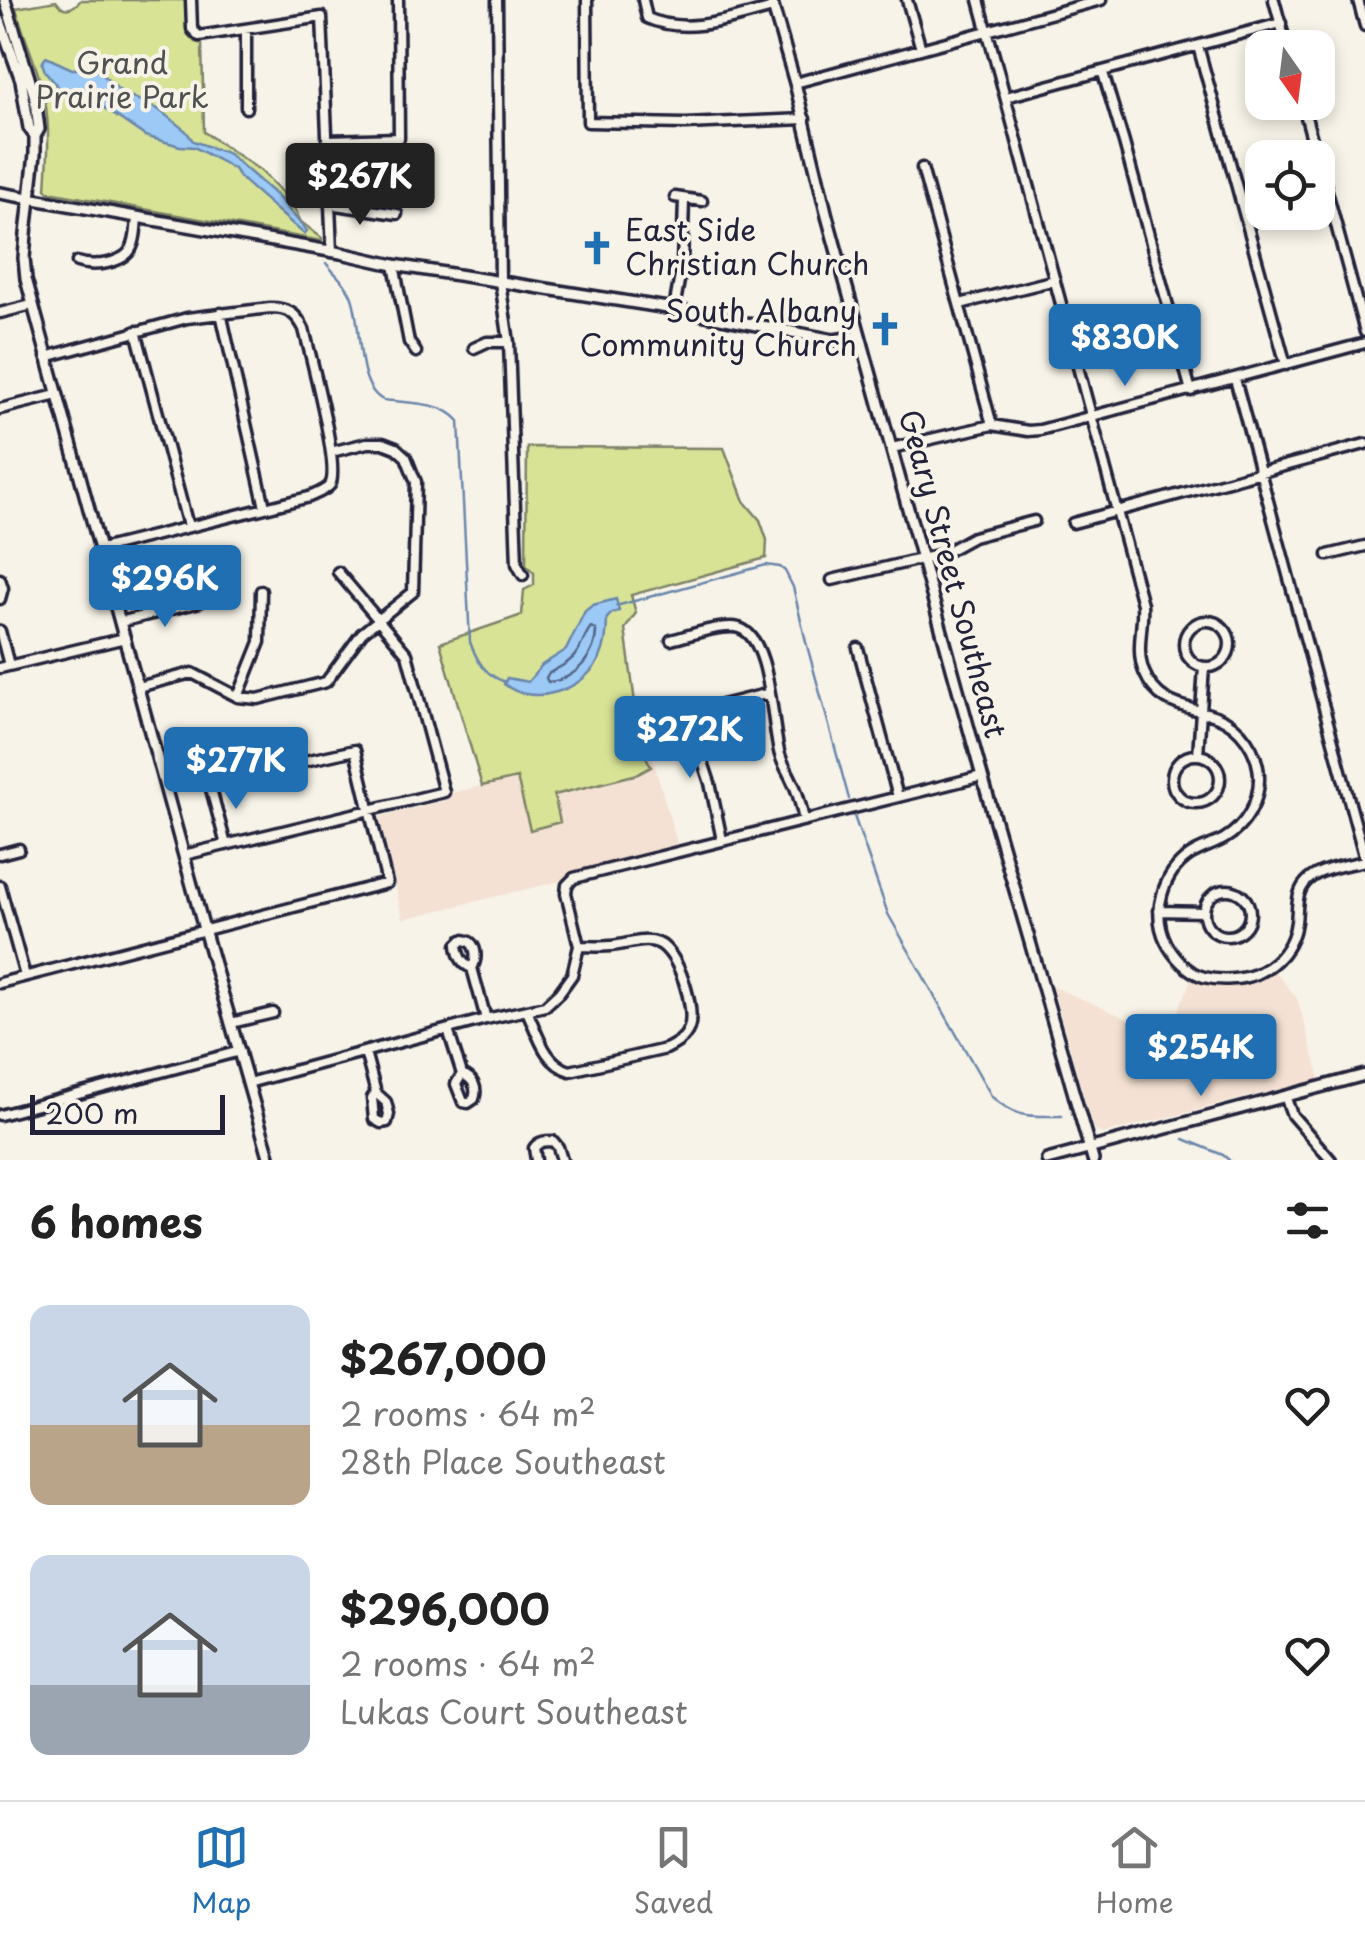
<!DOCTYPE html>
<html lang="en">
<head>
<meta charset="utf-8">
<style>
  body { margin:0; font-family:"Playpen Sans",sans-serif; background:#f2f2f2; color:#222; height:100vh; display:flex; flex-direction:column; font-size:38px; white-space:nowrap }
  * { box-sizing:border-box; margin:0 }
  p { font-size:32px; color:#767676 }
  .icon { flex:none; width:55px; height:55px; fill:none; stroke:currentColor; stroke-width:2; stroke-linecap:round; stroke-linejoin:round }
  .map { position:relative; height:1160px; overflow:hidden }
  .side { display:flex; flex-direction:column; background:#fff; flex:1 }
  .side>* { flex:none }
  .needle { width:65px; rotate:166deg }
  .tools { position:absolute; left:1245px; top:30px; display:grid; gap:20px }
  .tools a { display:grid; place-items:center; width:90px; height:90px; border-radius:20px; background:#fff; box-shadow:0 5px 15px #0003; font-size:50px }
  .scale { position:absolute; left:30px; bottom:25px; width:195px; box-sizing:border-box; padding-left:10px; border:5px solid #22223b; border-top:0; font-size:28px; line-height:35px; white-space:nowrap; color:#22223b; -webkit-text-stroke:8px #f7f3e8; paint-order:stroke }
  .price { position:absolute; translate:-50% -85px; padding:0 22px; border-radius:10px; background:#1f6fb2; color:#fff; font-size:32px; line-height:65px; filter:drop-shadow(0 2px 5px #0008) }
  .price::after { content:''; position:absolute; left:50%; top:60px; width:30px; height:22px; margin-left:-15px; background:inherit; clip-path:polygon(0 0,100% 0,50% 100%) }
  .price.on { background:#222; color:#fff }
  ul { padding:0; list-style:none }
  li { display:flex; align-items:center; gap:30px; height:250px; padding:0 30px }
  li span { display:grid; place-items:center; flex:none; width:280px; height:200px; border-radius:20px; color:#555 }
  li>.icon { margin-inline-start:auto }
  span .icon { width:120px; height:120px; fill:#fffc; stroke-width:1 }
  li b { font-size:42px }
  h2 { display:flex; justify-content:space-between; align-items:center; height:120px; padding:0 30px; font-size:42px }
  .menu { display:flex; justify-content:space-around; align-items:center; height:140px; border-top:2px solid #e0e0e0; background:#fff; font-size:28px; color:#767676 }
  .menu a { display:grid; justify-items:center; gap:5px }
  .menu .on { color:#1f6fb2 }
  .map>svg:first-child { display:block }
</style>
</head>
<body>
<div class="map">
<svg width="1365" height="1160" viewBox="0 0 1365 1160">
  <rect width="100%" height="100%" fill="#f7f3e8"/>
  <filter id="ink" filterUnits="userSpaceOnUse"><feTurbulence type="fractalNoise" baseFrequency=".01" numOctaves="2"/><feDisplacementMap in="SourceGraphic" scale="20" xChannelSelector="R" yChannelSelector="G"/><feConvolveMatrix kernelMatrix="1 2 1 2 8 2 1 2 1" color-interpolation-filters="sRGB"/></filter>
  <g filter="url(#ink)">
    <path fill="#f4e1d3" d="M649 745 678 847 576 871 564 880 403 919 379 817 443 801 448 794Z
      M1273 969 1297 998 1320 1079 1102 1134 1093 1128 1052 986 1167 1036 1193 976 1254 977Z"/>
    <path fill="#d8e396" stroke="#7d8268" stroke-width="2.5" d="M81 0H187L188 35 195 42 202 44 204 132 261 171 290 200 301 222 322 238V241L49 192 46 189C48 159 50 130 45 100 39 69 24 39 16 8L56 1C64 13 73 9 81 0Z
      M527 447 724 448 744 501 760 520 767 540 766 558 631 595 636 613 625 629 636 710 638 711 640 721 638 723 641 746 651 767 638 774 554 795 560 822 530 830 517 778 482 786 440 643 522 615 524 590 534 585V573L526 565Z"/>
    <path fill="#9cc9f6" stroke="#6b86ab" stroke-width="2.5" d="M46 57 72 69 95 68 121 92 158 109 186 131 193 141 229 154 277 196 307 231 304 234 240 178 234 169 194 147 180 146 145 136 104 108 69 100 45 71 42 63Z
      M616 599 619 611 612 613 607 618C607 632 606 645 600 658 584 690 533 708 504 684L507 678 528 682 542 665 566 650 585 611 593 605Z"/>
    <g fill="none" stroke-linecap="round" stroke-linejoin="round">
      <path stroke="#536586" stroke-width="2.5" d="M591 627 596 630C596 656 575 680 548 682L546 678 548 674C559 667 571 663 578 651 583 643 585 634 591 627Z"/>
      <path stroke="#6b86ab" stroke-width="2.5" d="M326 263C334 274 346 282 351 295 363 323 354 385 383 400 408 403 442 401 459 421L470 642C477 661 485 675 505 682
        M616 606 766 565 780 567 785 571 793 587 806 642 849 799
        M854 816 888 914 992 1097C1018 1119 1029 1116 1062 1116
        M1184 1139 1223 1155 1229 1160"/>
      <g stroke="#22223b" stroke-width="15">
        <path id="minor" d="M191 0 192 29 199 36 322 17 332 252
          M497 0 500 282 509 342 517 564 523 575
          M587 0 588 122 685 124 805 119
          M643 0 647 18C687 36 734 18 773 8
          M907 0 921 49
          M979 0 1142 604C1144 627 1135 649 1144 672 1159 708 1187 705 1218 717 1241 726 1258 751 1259 776 1260 801 1246 826 1224 839 1213 845 1201 848 1190 855 1163 873 1151 912 1166 942 1173 956 1188 973 1204 977 1220 981 1242 980 1256 974 1278 964 1293 946 1296 922 1298 907 1295 892 1308 880 1321 868 1348 865 1365 861
          M1274 0 1287 48
          M1358 0 1365 26
          M1198 46 1286 365
          M1103 73 1124 143 1191 391
          M795 83 1101 0
          M1006 97 1281 23
          M1302 102 1317 158
          M246 108V29
          M328 140 399 138 398 0
          M1318 158 1365 332
          M922 168 992 425
          M675 197 702 201
          M329 204 397 214
          M77 262C86 265 92 265 102 264 134 259 135 246 137 217
          M394 265 409 342 416 352
          M960 304 1055 280
          M674 309 682 264 684 200
          M0 313 32 305
          M221 313 265 507
          M136 331 188 526
          M474 348 487 342H509
          M46 357 187 318 270 308C288 308 296 313 304 329 310 354 341 468 330 485 325 491 316 494 309 497L101 549
          M1235 379 1365 859
          M0 409 57 395
          M892 448 992 425 1028 431 1040 430 1365 343
          M1073 523 1365 444
          M1328 555 1365 546
          M0 579 3 588 0 599
          M832 580 942 554 973 537 1034 521
          M1184 644a23 23 0 1 1 46 0a23 23 0 1 1-46 0Z
          M120 622 200 602
          M0 631 9 665
          M671 640C687 636 724 623 739 628 772 638 771 726 780 755 783 765 789 773 793 783 799 794 801 808 804 820
          M858 648 898 797
          M0 668 125 638
          M138 687 192 673 238 697 258 699 326 682 362 633 413 592 416 482 406 457 396 448 383 443H367L331 452
          M238 697 260 642 261 591
          M687 714 710 783 722 840
          M654 722 770 693
          M1172 779a24 24 0 1 1 48 0a24 24 0 1 1-48 0Z
          M1198 755 1204 667
          M211 789 226 845
          M0 854 19 849
          M184 855 444 792 407 654 338 572
          M0 886 25 976
          M1204 913a23 23 0 1 1 46 0a23 23 0 1 1-46 0Z
          M1159 911 1204 912
          M472 968C478 958 477 940 462 940L457 945C458 955 461 964 472 968L486 1019
          M0 983 387 883 355 750 291 764
          M527 1011C538 1034 544 1063 570 1071L666 1049C676 1044 685 1039 689 1028 696 1009 679 952 658 943 643 937 626 945 611 946 601 947 590 946 579 946
          M231 1023 273 1013
          M448 1030 462 1074C473 1078 478 1088 474 1099L468 1103 463 1102 456 1084 462 1074
          M365 1052 376 1093 386 1102 389 1114 387 1122 381 1123 374 1119 372 1098 376 1093
          M248 1083 486 1019 545 1006 559 993 572 975 579 946 566 893 567 885 574 878 982 776
          M1285 1096 1292 1115 1331 1160
          M0 1115 240 1051
          M536 1160 534 1148C539 1141 545 1141 553 1141L558 1147 562 1160"/>
      </g>
      <g stroke="#22223b" stroke-width="16">
        <path id="major" d="M5 0 35 97 39 129 35 136V154L26 234 24 258 26 279 204 929 270 1160
          M771 0 795 83 827 216 982 776 1093 1160
          M0 21 21 80 29 128 35 136
          M0 193 341 253 394 265 674 309 834 340 860 336
          M1047 1160 1365 1075"/>
      </g>
      <use href="#minor" stroke="#f7f3e8" stroke-width="8"/>
      <use href="#major" stroke="#f7f3e8" stroke-width="9"/>
    </g>
  </g>
  <defs>
    <g id="church-bare" transform="scale(2.7)"><path d="M-1.2-6h2.4v3.5h3.3v2.4h-3.3V6h-2.4V-.1h-3.3v-2.4h3.3Z" fill="#1f6fb2" stroke="#f7f3e8" stroke-width="2.5" paint-order="stroke"/></g>
  </defs>
  <g fill-rule="evenodd">
    <use href="#church-bare" x="597" y="248"/>
    <use href="#church-bare" x="885" y="329"/>
  </g>
  <g text-anchor="middle" stroke-width="8" stroke-linejoin="round" paint-order="stroke">
    <g font-size="30" fill="#505252" stroke="#f7f3e8">
      <text x="122" y="74">Grand<tspan x="122" dy="34">Prairie Park</tspan></text>
    </g>
    <g font-size="30" fill="#22223b" stroke="#f7f3e8" text-anchor="start">
      <text x="625" y="241">East Side<tspan x="625" dy="34">Christian Church</tspan></text>
      <text x="857" y="322" text-anchor="end">South Albany<tspan x="857" dy="34">Community Church</tspan></text>
    </g>
    <g font-size="30" fill="#22223b" stroke="#f7f3e8">
      <text transform="translate(952 574) rotate(75)" y="10">Geary Street Southeast</text>
    </g>
  </g>
</svg>
<div class="tools">
<a><svg class="needle" viewBox="-14 -14 28 28"><path d="M0-13l5 13h-10z" fill="#e53935"/><path d="M0 13l5-13h-10z" fill="#767676"/></svg></a>
<a><svg class="icon" aria-label="locate" viewBox="0 0 24 24"><circle cx="12" cy="12" r="6"/><path d="M12 2v4M12 18v4M2 12h4M18 12h4"/></svg></a>
</div>
<div class="scale">200 m</div>
<b class="price on" style="left:360px;top:228px">$267K</b>
<b class="price" style="left:1125px;top:389px">$830K</b>
<b class="price" style="left:165px;top:630px">$296K</b>
<b class="price" style="left:690px;top:781px">$272K</b>
<b class="price" style="left:236px;top:812px">$277K</b>
<b class="price" style="left:1201px;top:1099px">$254K</b>
</div>
<section class="side">
<h2>6 homes<svg class="icon" aria-label="filters" viewBox="0 0 24 24"><path d="M4 7h16M4 17h16"/><circle cx="9" cy="7" r="2"/><circle cx="15" cy="17" r="2"/></svg></h2>
<ul>
<li><span style="background:linear-gradient(#c9d6e8 60%,#b9a48a 0)"><svg class="icon" aria-label="home" viewBox="0 0 24 24"><path d="M3 11l9-7 9 7M6 9v11h12V9"/></svg></span><div><b>$267,000</b><p>2 rooms · 64 m²</p><p>28th Place Southeast</p></div><svg class="icon" aria-label="heart" viewBox="0 0 24 24"><path d="M12 20l-8-8c-3-5 5-10 8-4 3-6 11-1 8 4z"/></svg></li>
<li><span style="background:linear-gradient(#c9d6e8 65%,#9aa5b1 0)"><svg class="icon" aria-label="home" viewBox="0 0 24 24"><path d="M3 11l9-7 9 7M6 9v11h12V9"/></svg></span><div><b>$296,000</b><p>2 rooms · 64 m²</p><p>Lukas Court Southeast</p></div><svg class="icon" aria-label="heart" viewBox="0 0 24 24"><path d="M12 20l-8-8c-3-5 5-10 8-4 3-6 11-1 8 4z"/></svg></li>
</ul>
</section>
<nav class="menu">
<a class="on"><svg class="icon" aria-label="map" viewBox="0 0 24 24"><path d="M3 6l6-2 6 2 6-2v14l-6 2-6-2-6 2zM9 4v14M15 6v14"/></svg>Map</a>
<a><svg class="icon" aria-label="saved" viewBox="0 0 24 24"><path d="M7 4h10v16l-5-4-5 4z"/></svg>Saved</a>
<a><svg class="icon" aria-label="home" viewBox="0 0 24 24"><path d="M3 11l9-7 9 7M6 9v11h12V9"/></svg>Home</a>
</nav>
</body>
</html>
